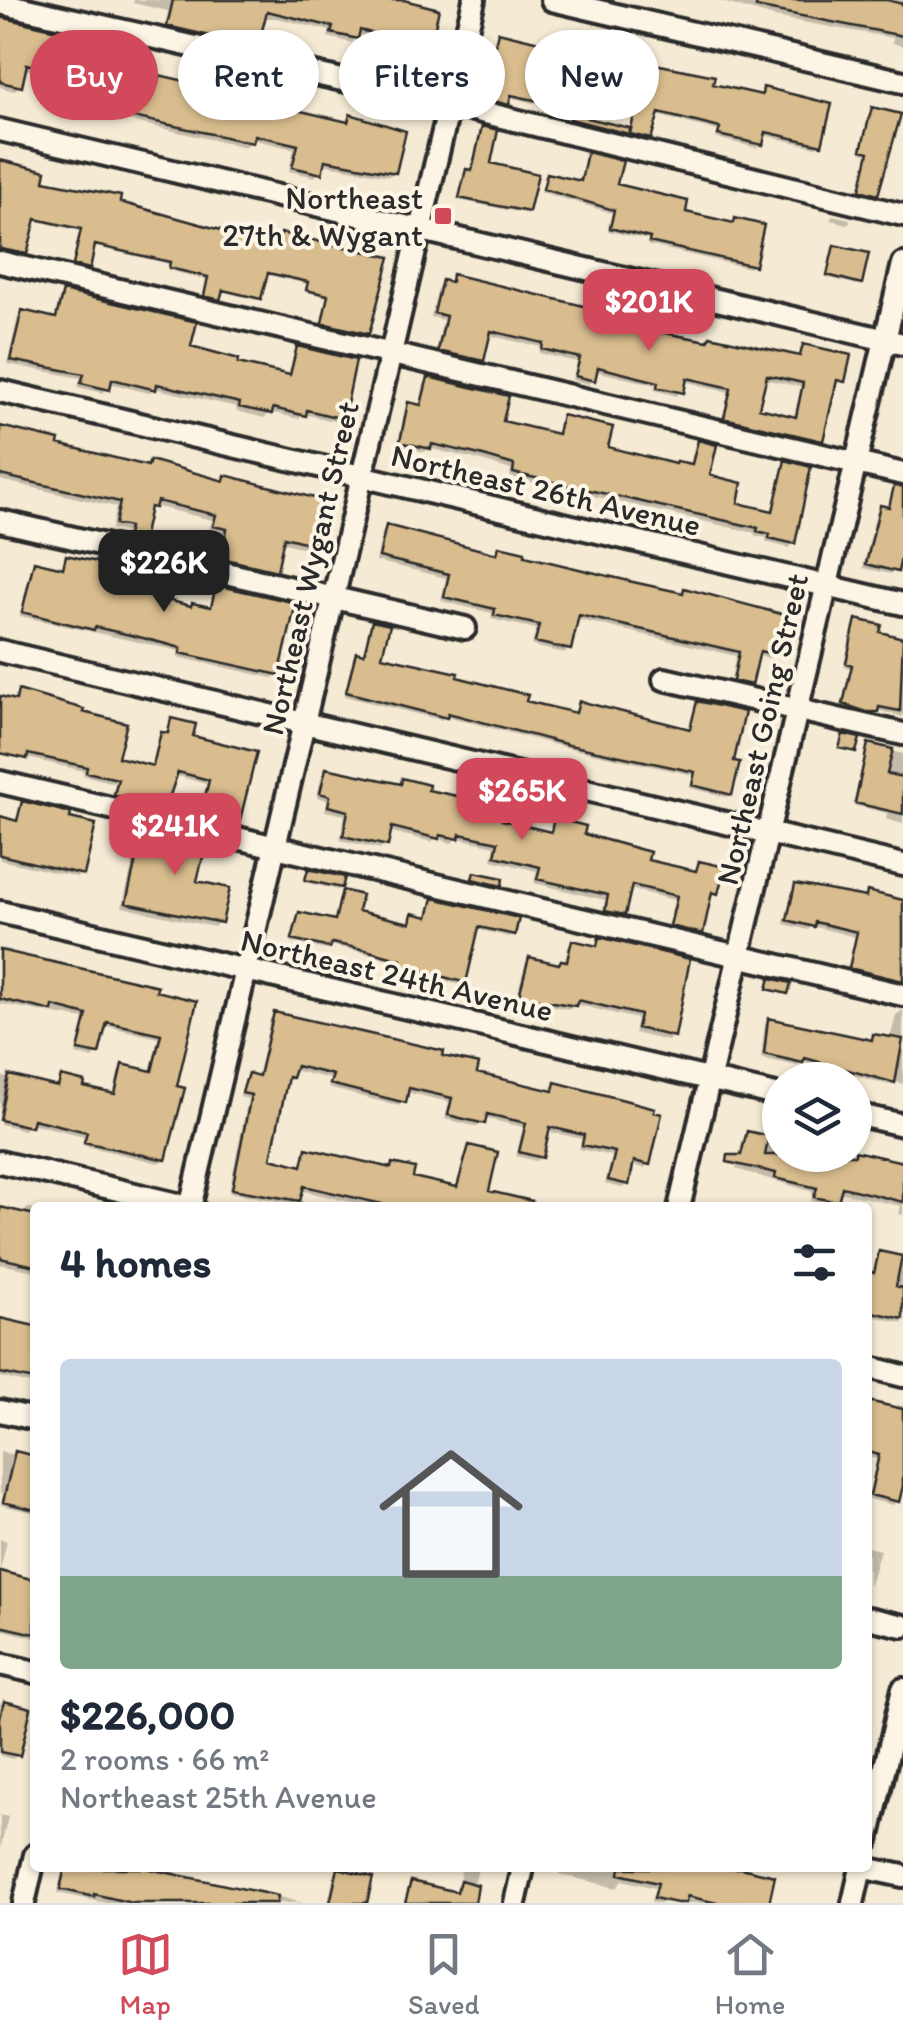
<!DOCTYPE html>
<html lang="en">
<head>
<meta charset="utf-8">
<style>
  body { margin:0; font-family:Itim,sans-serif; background:#f6f6f7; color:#1f2937; height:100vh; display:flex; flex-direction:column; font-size:38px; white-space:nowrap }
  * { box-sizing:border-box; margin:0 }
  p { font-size:32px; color:#747a83 }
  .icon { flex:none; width:55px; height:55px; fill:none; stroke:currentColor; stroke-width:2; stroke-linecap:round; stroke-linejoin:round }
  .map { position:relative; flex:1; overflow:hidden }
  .drawer { position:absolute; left:30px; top:1202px; width:842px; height:670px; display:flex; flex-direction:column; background:#fff; border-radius:10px; box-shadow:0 2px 8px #0004 }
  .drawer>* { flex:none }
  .guide { position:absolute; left:30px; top:30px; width:845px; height:90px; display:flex; gap:20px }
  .buttons { position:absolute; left:762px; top:1062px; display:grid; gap:20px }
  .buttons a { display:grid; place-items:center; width:110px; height:110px; border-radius:50%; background:#fff; box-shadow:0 2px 8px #0004; font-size:50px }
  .price { position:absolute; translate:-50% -85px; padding:0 22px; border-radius:20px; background:#d1495b; color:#fff; font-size:32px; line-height:65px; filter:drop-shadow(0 2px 5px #0008) }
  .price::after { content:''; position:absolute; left:50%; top:60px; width:30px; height:22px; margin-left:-15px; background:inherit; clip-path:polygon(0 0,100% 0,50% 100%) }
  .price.selected { background:#222; color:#fff }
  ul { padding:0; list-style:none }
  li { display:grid; align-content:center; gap:20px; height:530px; padding:0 30px }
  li+li { border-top:2px solid #e0e1e3 }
  li span { display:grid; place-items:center; height:310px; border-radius:10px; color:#555 }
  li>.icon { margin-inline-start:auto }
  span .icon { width:180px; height:180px; fill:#fffc; stroke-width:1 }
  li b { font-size:42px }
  h2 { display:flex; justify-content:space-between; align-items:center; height:120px; padding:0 30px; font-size:42px }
  .tag { padding:0 35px; border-radius:45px; background:#fff; box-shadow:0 2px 8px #0004; font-size:35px; line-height:90px }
  .tag.selected { background:#d1495b; color:#fff }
  .tabs { display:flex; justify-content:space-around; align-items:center; height:140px; border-top:2px solid #e0e1e3; background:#fff; font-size:28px; color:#747a83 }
  .tabs a { display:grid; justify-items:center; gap:5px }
  .tabs .selected { color:#d1495b }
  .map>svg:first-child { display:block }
</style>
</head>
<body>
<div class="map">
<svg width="903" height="1903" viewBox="0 0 903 1903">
  <rect width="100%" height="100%" fill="#f5ead4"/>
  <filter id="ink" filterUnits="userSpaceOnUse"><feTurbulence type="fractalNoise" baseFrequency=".01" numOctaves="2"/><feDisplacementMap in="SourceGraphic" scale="20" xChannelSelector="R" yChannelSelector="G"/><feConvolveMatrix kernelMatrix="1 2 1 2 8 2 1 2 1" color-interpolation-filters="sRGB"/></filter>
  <g filter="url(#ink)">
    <path fill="#0003" fill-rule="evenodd" d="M134 0H393L423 69 418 74 394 68 400 45 357 34 352 43 328 37 330 31 277 18H263L256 46 251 50 164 31 168 11 133 3Z
      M716 0H903V46L892 43 893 38 774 17Z
      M0 19 72 54 105 76 154 87 160 78 268 103 272 87 277 82 285 110 346 122 351 117 394 171 389 176 322 164 315 177 289 171 294 149 251 139 246 147 106 116 107 114 70 105 75 82 23 69 19 86 14 91 0 87Z
      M499 35 653 70 656 67 710 86 760 97 764 90 820 144 816 147 763 135 757 148 716 138 718 131 656 115 645 141 628 137 636 100 591 89 584 119 629 130 623 136 568 122 574 97 540 89 534 103 508 97 503 107 481 101Z
      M872 110 876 194 874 196 859 193 868 154 860 152Z
      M481 132 488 164 527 211 524 213 458 200 464 174 471 172Z
      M588 155 614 185 683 214 752 264 749 268 647 245 648 240 608 231 612 213 541 192 548 176 579 183Z
      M0 162 41 183 277 247 282 236 367 331 322 321 327 297 306 292 307 284 265 274 257 300 220 291 216 301 203 298 207 280 168 270 169 264 92 246 88 268 85 270 72 267 80 231 33 220 23 256 0 250Z
      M833 215 850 219V222L847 224 830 220Z
      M835 248 860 282 857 285 826 277Z
      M453 276 616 324 706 343 710 338 798 358 804 347 842 381 834 384 821 439 817 444 721 422 729 392 684 381 677 396 654 390 656 385 595 371 589 384 572 380 577 362 539 353 541 347 487 335 481 360 477 364 435 354 443 320 431 317 438 287 442 282 448 284ZM764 379 801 387 793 419 756 410Z
      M64 294 188 348 235 365 288 377 294 353 298 349 342 417 338 422 304 414 299 419 270 412 265 418 236 411 237 407 153 388 149 393 109 383 103 393 78 387 81 378 7 364 18 317 22 313 54 320 59 298Z
      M429 379 500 423 555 436 563 418 605 449 674 466H690L694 447 699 443 707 477 735 504 771 513 782 468 786 463 793 543 789 548 766 542 767 538 754 535 755 533 510 477 511 470 475 459 428 448 425 452 397 446 405 410 409 405 419 407 424 384Z
      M0 429 55 446 145 468 150 463 221 482 226 478 314 543 308 549 281 542 274 569 269 575 217 563 223 534 209 531 212 520 154 506 146 514 141 539 135 544 123 541 125 532 111 529 116 507 0 480Z
      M895 489H903V566L896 565 891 574 863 568 876 512 880 508 887 509Z
      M387 528 494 556 500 548 522 557 680 595 685 591 773 653 769 658 757 655 750 682 731 678 736 656 576 619 569 649 565 653 532 646 536 629 491 619 492 613 441 601 446 578 376 561 382 533Z
      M67 558 140 596 209 610 217 588 277 674 273 678 177 657 179 651 20 616 31 568 35 564 61 570Z
      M857 622 878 634 903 640V717L877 710 872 714H862L841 707 850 668 844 667Z
      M373 624 379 658 523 703 574 715 580 704 689 731 698 704 731 763 730 793 727 797 690 788 693 775 564 747 446 716 441 720 344 696 353 658 357 654 363 656Z
      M19 692 115 759 151 768 158 738 165 735 172 721 190 738 237 823 233 827 198 819 206 784 174 775 160 810 111 798 115 783 83 775 84 771 14 755 0 741V698L13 702Z
      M869 746 903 754V824L886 819 887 813 853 805Z
      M326 771 398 786 403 781 499 822 549 834 555 821 581 836 645 862 694 873 700 863 716 893 709 897 701 932 696 937 667 930 674 900 629 889 623 914 619 919 602 915 605 900 534 883 537 871 492 860 495 846 457 838 452 843 435 838 432 842 388 831 381 849 340 840 345 815 325 811 327 800 317 797 322 775Z
      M22 804 82 873 77 877 0 860V819L15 823Z
      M141 832 230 853 225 858 201 853 194 882 219 922 214 927 122 907 139 838 136 837Z
      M309 871 340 887 338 890 304 882Z
      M475 875 499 885 497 887 472 881Z
      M796 887 863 899 868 894 903 903V981L900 984 847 972 856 937 812 926 808 930 784 924 792 891Z
      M343 893 355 912 408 925 413 916 427 919 434 901 512 934 509 937 476 929 461 985 399 968 400 963 362 952 329 945 325 950 291 942 299 915 334 923Z
      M600 940 672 1036 668 1041 634 1033 637 1019 575 1004 570 1009 516 1000 525 965 529 960 557 966 564 963 568 947 572 943 594 948Z
      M0 948 12 950 11 955 155 988 174 1088 164 1159 159 1163 82 1145 84 1136 29 1123 24 1130 0 1124V1076L56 1089 61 1079 81 1089 113 1096 119 1071 123 1067 150 1073 158 1038 103 1025 97 1053 93 1058 76 1054 84 1019 0 1004Z
      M903 1010V1084L893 1081 889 1085 802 1061 797 1066 761 1058 765 1024 769 1021 869 1042 874 1036 890 1039 896 1015Z
      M275 1014 440 1058 474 1075 551 1093 556 1084 648 1164 644 1168 631 1165 627 1184 622 1188 605 1184 612 1156 579 1149 582 1139 547 1131 541 1157 536 1161 516 1156 523 1127 483 1118 478 1127 445 1119 449 1102 406 1092 399 1106 328 1088 330 1079 292 1070 286 1081 268 1160 300 1168 307 1151 455 1189 466 1152 470 1148 486 1192 545 1208H375L300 1190 294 1204 229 1192 248 1099 240 1097 244 1080 248 1076 257 1078 270 1019Z
      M747 1133 780 1142V1155L855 1154 903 1165V1215L899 1214 901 1206 838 1192 831 1206 811 1201 813 1192 736 1169 743 1138Z
      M28 1208 35 1209V1271L0 1264V1209L23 1213Z
      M879 1254 903 1259V1323L868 1315V1274L872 1275Z
      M0 1321 35 1328V1385L0 1377Z
      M868 1403 893 1409 898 1405 903 1406V1478L897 1500 893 1505 868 1499 876 1459 868 1457Z
      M0 1452 35 1459V1513L1 1505 4 1494 0 1493Z
      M0 1539 7 1541 0 1571Z
      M868 1547 880 1550 870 1584H868Z
      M0 1574 35 1582V1638L0 1629Z
      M0 1703 28 1710 17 1755 13 1759 0 1756Z
      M0 1815 8 1817 0 1850Z
      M63 1868H176L174 1877 254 1893 257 1891 303 1903H106L57 1893Z
      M462 1868H478L470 1903H405L411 1884 456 1894Z
      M560 1868H722L772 1877 766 1903H655L651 1902 655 1888 622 1880 617 1888 559 1874Z
      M339 1871 365 1903H328L334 1875Z"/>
    <path fill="#d9bd8e" stroke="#2b2b2b" stroke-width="2.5" fill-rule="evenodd" d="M173 0H404L439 9 425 71 397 64 403 41 360 30 358 39 331 33 333 27 267 11 258 47 167 26Z
      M757 0H887L903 4V36L756 7Z
      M0 17 79 35 75 52 111 61 108 74 157 85 159 75 271 101 276 79 294 83 288 108 348 122 350 114 406 131 396 173 325 160 322 174 292 167 298 145 255 135 253 143 110 112V109L73 100 79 77 27 64 22 87 0 82Z
      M498 32 654 70 655 64 715 76 713 84 762 95 763 87 832 104 822 145 766 132 763 145 718 135 720 128 659 113 651 139 630 134 638 97 594 86 587 118 630 128 629 134 570 119 576 94 543 87 539 101 511 95 509 105 482 98Z
      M872 107 901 114 878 195 860 190 869 152 861 150Z
      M482 126 498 130 491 163 538 174 529 212 459 198 466 169 472 170Z
      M587 152 623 161 617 184 688 201 686 212 734 223 735 218 764 225 755 266 649 242 650 238 610 228 614 210 543 189 547 173 581 181Z
      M0 160 46 171 44 181 121 196 120 202 232 233 278 245 281 233 390 257 369 334 322 323 328 295 306 290 308 282 268 273 261 299 223 290 220 300 204 296 208 277 169 268 170 262 95 245 90 269 73 265 81 229 36 219 27 254 0 249Z
      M834 245 869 253 862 284 827 275Z
      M452 274 621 315 619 322 670 334 708 341 710 336 800 356 803 344 851 355 845 382 837 380 823 441 818 440 724 418 731 388 687 378 684 393 657 387 658 382 598 367 595 381 575 376 580 358 542 349 543 343 491 331 484 361 438 351 446 316 434 313 442 280 451 282ZM767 375 803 383 796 417 759 408Z
      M63 291 197 322 191 346 239 359 238 363 290 375 297 346 356 360 344 419 307 410 306 416 273 408 272 414 239 407 240 403 157 384 156 390 112 379 110 390 81 383 84 374 10 360 22 310 56 318Z
      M428 377 509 396 503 421 558 434 562 415 613 427 608 447 675 464 676 461 692 464 698 440 717 445 710 475 742 483 738 503 773 511 785 460 811 467 795 544 769 538 770 534 757 531 758 528 513 473 514 465 480 455 432 444 431 449 400 442 408 402 421 405Z
      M0 426 59 440 58 444 148 466 150 460 224 481 225 475 326 501 316 545 284 537 277 571 221 558 227 529 213 526 216 515 157 501 155 508 150 507 143 540 127 536 129 527 115 524 120 502 0 475Z
      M894 486 903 487V548L898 572 866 564 880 505 889 507Z
      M386 525 497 554 499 546 525 552V556L633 582 683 593 684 588 785 615 775 655 760 651 752 685 733 681 739 652 579 615 571 650 535 642 539 625 494 615 495 609 444 597 449 574 379 557Z
      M66 555 115 566 112 577 138 583 136 589 144 591 143 594 191 606 192 603 211 607 216 585 296 603 279 675 180 653 181 648 143 638 95 627 94 630 22 612 34 561 63 568Z
      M856 619 882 625 880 632 903 638 900 711 879 707 878 712H867L843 704 852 665 846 663Z
      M372 621 390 625 382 656 458 673 457 677 528 695 526 701 576 713 579 701 690 729 697 701 745 712 734 761 740 762 732 795 692 785 695 772 569 745 448 713 447 718 346 692 356 652 364 654Z
      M18 690 84 709 83 712 127 723 118 757 153 766 161 732 168 733 171 718 196 724 193 736 257 752 239 824 201 815 209 780 178 772 166 807 114 795 118 779 86 772 87 767 28 754 27 759 0 753V696L16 700Z
      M843 734 860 738 856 752 839 748Z
      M868 743 893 749 887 774 903 777V814L855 803Z
      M326 768 401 784 402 778 429 785 428 790 506 806 502 820 551 832 554 818 586 826 584 834 650 852 648 860 696 871 699 861 725 867 718 894 712 892 703 934 670 926 677 896 632 885 625 915 605 911 608 895 537 879 540 867 495 856 498 842 460 834 459 839 440 835 439 839 392 827 388 846 343 836 348 811 328 806 330 796 320 793Z
      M22 801 71 813 70 818 96 824 84 875 0 855V816L17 821Z
      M140 829 233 851 232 855 205 849 197 881 230 888 222 923 126 903 142 834 139 833Z
      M308 869 345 877 342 888 305 880Z
      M474 872 503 878 502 886 472 879Z
      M795 884 866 897 867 891 903 900V981L849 968 857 932 815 922 814 927 787 920Z
      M342 890 362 895 358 911 410 923 412 913 428 917 433 898 519 918 515 935 479 927 466 983 400 965 401 960 366 950 332 943 330 948 292 939 299 912 335 920Z
      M599 937 690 959 675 1037 637 1028 640 1015 578 1000 576 1006 519 996 529 957 559 964 561 960 567 961 572 940 597 946Z
      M0 950 158 986 156 991 197 1001 177 1086 185 1088 166 1160 84 1142 87 1132 33 1119 31 1127 0 1120 9 1075 58 1087 61 1076 85 1082 84 1087 115 1094 122 1064 152 1071 161 1034 107 1022 99 1054 78 1050 87 1015 53 1006 52 1011 0 999Z
      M770 978 791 983 788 994 767 989Z
      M274 1012 444 1051 443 1056 479 1064 477 1073 553 1091 555 1082 655 1108 654 1112 662 1114 650 1165 634 1161 629 1185 608 1180 615 1152 582 1145 584 1135 550 1127 543 1158 519 1152 526 1123 487 1114 485 1124 448 1115 452 1098 409 1088 406 1103 330 1084 333 1075 296 1066 292 1078 288 1077 271 1158 302 1166 306 1148 391 1168 392 1163 415 1168 413 1177 457 1187 469 1145 498 1152 489 1191 532 1201 531 1208H382V1204L304 1186 300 1201 232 1189 251 1095 242 1093 248 1073 259 1076Z
      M768 1018 872 1040 873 1034 903 1039 895 1083 805 1058 803 1063 764 1054Z
      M747 1131 769 1136 765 1155H855V1151L903 1162V1202L842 1187 838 1202 814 1197 817 1188 775 1178 776 1173 727 1162 728 1155H741Z
      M0 1207 35 1215V1266L0 1258Z
      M879 1251 902 1256 896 1286 903 1288V1319L868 1311V1271L874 1273Z
      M0 1318 35 1326V1380L0 1373Z
      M868 1401 903 1409V1486L899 1502 870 1495 879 1455 868 1452Z
      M15 1451 35 1456V1510L3 1502Z
      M0 1571 35 1580V1634L0 1626Z
      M4 1701 31 1708 20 1756 0 1752V1718Z
      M65 1868H145L278 1896 277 1903H132L94 1894V1897L60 1889Z
      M338 1868 373 1877 367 1903H330Z
      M620 1868H741L775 1876 769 1903H717L687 1896 686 1903H677L654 1898 658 1883 619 1874Z
      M460 1880 478 1885 475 1903H405L411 1881 457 1892Z"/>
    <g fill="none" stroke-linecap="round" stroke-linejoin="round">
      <g stroke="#2b2b2b" stroke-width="28">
        <path id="minor" d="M552 0 903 82
          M0 3 449 104 903 215
          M0 130 903 344
          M0 262 903 474
          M0 391 903 604
          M0 521 465 628
          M0 651 903 865
          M664 679 903 734
          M0 782 903 995
          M0 912 780 1096
          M855 1114 903 1125
          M0 1162 194 1208
          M190 1208 474 0
          M679 1208 903 264
          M868 1367 903 1376
          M0 1411 35 1419
          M868 1618 903 1626
          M0 1664 35 1672
          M868 1840 903 1689
          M865 1868 903 1876
          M24 1903 35 1855
          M515 1903 523 1868
          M853 1903 861 1868"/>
      </g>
      <use href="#minor" stroke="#fcf5e5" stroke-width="20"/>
    </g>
  </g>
  <rect fill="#d1495b" stroke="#fcf5e5" stroke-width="4" x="433" y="206" width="20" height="20" rx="5"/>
  <g text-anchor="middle" stroke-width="8" stroke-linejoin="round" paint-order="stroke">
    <g font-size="32" fill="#2b2b2b" stroke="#fcf5e5" text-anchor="end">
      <text x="423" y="209">Northeast<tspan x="423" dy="37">27th &amp; Wygant</tspan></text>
    </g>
    <g font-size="32" fill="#2b2b2b" stroke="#fcf5e5">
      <text transform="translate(546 490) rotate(13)" y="11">Northeast 26th Avenue</text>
      <text transform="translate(310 568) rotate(-77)" y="11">Northeast Wygant Street</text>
      <text transform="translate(762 729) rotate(-77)" y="11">Northeast Going Street</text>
      <text transform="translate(397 975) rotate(13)" y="11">Northeast 24th Avenue</text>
    </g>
  </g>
</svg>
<div class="buttons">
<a><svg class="icon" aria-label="layers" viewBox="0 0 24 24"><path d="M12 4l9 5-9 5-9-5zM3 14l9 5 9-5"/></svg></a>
</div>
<b class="price" style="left:649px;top:354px">$201K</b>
<b class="price selected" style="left:164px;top:615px">$226K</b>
<b class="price" style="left:522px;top:843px">$265K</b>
<b class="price" style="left:175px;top:878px">$241K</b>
<div class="guide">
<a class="tag selected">Buy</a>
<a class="tag">Rent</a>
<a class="tag">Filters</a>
<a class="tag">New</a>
</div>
<section class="drawer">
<h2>4 homes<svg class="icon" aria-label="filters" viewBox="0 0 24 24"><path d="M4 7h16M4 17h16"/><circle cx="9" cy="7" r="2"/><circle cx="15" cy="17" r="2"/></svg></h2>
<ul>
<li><span style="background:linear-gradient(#c9d6e8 70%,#7fa58c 0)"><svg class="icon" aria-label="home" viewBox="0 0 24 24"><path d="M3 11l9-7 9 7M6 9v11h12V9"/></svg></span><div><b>$226,000</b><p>2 rooms · 66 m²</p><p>Northeast 25th Avenue</p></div></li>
</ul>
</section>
</div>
<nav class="tabs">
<a class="selected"><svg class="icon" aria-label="map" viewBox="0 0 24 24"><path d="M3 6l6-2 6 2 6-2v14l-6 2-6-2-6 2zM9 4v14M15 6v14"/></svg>Map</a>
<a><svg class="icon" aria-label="saved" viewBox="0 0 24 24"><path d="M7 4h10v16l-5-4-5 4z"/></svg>Saved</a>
<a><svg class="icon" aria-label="home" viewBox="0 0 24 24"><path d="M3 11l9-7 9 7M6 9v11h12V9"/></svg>Home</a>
</nav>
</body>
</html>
